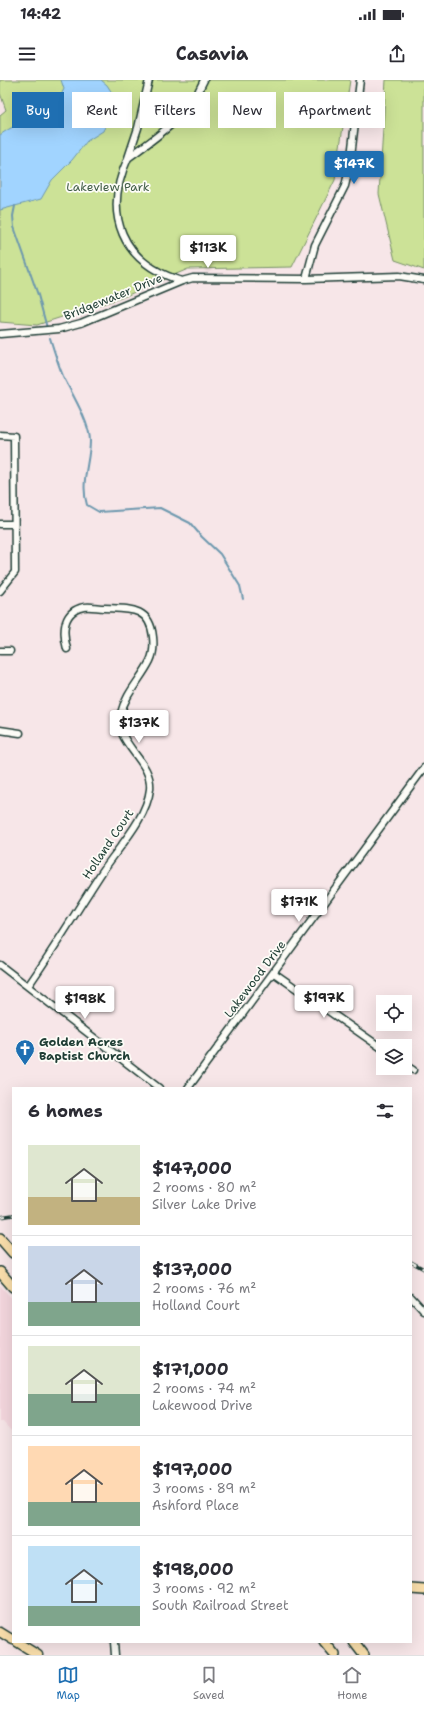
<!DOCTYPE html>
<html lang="en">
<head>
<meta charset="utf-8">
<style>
  body { margin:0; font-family:"Shantell Sans",sans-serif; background:#f2f2f3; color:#2b2b33; height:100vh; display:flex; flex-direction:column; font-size:15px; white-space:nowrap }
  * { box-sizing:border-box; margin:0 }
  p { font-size:13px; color:#7c7c81 }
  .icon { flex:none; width:22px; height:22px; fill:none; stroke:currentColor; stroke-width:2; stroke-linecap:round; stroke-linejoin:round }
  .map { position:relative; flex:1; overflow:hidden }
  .panel { position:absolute; left:12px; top:1007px; width:400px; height:556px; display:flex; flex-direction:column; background:#fff; border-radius:0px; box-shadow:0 4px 16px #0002 }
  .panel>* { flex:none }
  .hud { position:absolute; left:12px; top:12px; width:400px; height:36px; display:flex; gap:8px }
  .buttons { position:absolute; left:376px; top:915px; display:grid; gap:8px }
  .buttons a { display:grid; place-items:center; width:36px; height:36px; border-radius:0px; background:#fff; box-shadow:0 4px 16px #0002; font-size:20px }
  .price { position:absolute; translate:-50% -34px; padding:0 9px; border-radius:4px; background:#fff; color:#222; font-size:13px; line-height:26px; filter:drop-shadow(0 1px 2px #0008) }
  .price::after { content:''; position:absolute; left:50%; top:24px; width:12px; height:9px; margin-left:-6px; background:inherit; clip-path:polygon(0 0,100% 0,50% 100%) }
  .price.on { background:#1f6fb2; color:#fff }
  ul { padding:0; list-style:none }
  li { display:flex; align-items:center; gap:12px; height:100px; padding:0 16px }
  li+li { border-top:1px solid #e1e1e2 }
  li span { display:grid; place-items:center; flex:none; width:112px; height:80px; border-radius:0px; color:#555 }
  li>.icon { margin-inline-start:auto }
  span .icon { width:48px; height:48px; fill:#fffc; stroke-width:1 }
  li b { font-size:17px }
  h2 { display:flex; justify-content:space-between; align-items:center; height:48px; padding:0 16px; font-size:17px }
  .tag { padding:0 14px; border-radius:0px; background:#fff; box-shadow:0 4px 16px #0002; font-size:14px; line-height:36px }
  .tag.on { background:#1f6fb2; color:#fff }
  .status { display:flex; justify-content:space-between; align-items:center; height:28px; padding:0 20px; background:#fff; direction:ltr }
  .status svg { height:11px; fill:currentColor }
  header { display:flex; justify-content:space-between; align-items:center; height:52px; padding:0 16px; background:#fff; font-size:18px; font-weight:700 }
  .dock { display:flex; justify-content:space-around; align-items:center; height:56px; border-top:1px solid #e1e1e2; background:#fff; font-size:11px; color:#7c7c81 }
  .dock a { display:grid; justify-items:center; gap:2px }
  .dock .on { color:#1f6fb2 }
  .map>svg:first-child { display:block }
</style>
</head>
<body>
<div class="status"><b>14:42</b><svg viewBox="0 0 49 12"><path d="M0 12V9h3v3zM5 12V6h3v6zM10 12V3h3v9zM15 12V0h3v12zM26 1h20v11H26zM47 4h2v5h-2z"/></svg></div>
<header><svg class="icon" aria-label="menu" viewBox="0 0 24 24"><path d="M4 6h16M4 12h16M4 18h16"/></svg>Casavia<svg class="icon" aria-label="share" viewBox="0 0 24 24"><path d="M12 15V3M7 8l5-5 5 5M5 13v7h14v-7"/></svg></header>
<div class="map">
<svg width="424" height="1575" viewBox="0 0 424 1575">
  <rect width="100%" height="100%" fill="#f7e6e8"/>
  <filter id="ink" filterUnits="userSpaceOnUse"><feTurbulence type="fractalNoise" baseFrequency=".025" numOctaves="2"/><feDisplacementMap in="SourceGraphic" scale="8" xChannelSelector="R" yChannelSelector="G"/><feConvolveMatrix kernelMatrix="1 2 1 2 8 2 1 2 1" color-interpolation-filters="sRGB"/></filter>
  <g filter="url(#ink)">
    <path fill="#f3d6dd" d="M0 1205 13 1220V1353L3 1342H0Z"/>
    <path fill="#cce297" stroke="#769066" d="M0 0H350L335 100 292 187 188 189 121 218 37 245 0 242V35L6 30 0 13Z
      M386 0H424V190L395 180 379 114Z"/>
    <path fill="#a1d4ff" stroke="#6d98ae" d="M61 0H101L107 5 114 16 115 27 103 51 87 61 72 80 52 100 41 119 0 130V55C21 39 53 35 64 9Z"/>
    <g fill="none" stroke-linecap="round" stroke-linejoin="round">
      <path stroke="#6d98ae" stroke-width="2" d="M15 126 13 136 14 147 38 215 47 248
        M50 258C54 271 58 284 63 296 71 312 90 343 90 361 90 383 80 402 87 425L99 432 160 428 190 443 202 457 220 474 240 506 243 519"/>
      <g stroke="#1f3d34" stroke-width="9">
        <path id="minor" d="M149 0 138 48 128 78C159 55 188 37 204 0
          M128 78C102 135 122 183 182 201
          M306 199 315 165 345 106 350 85 360 0
          M0 254 59 249 81 243 182 201 193 198 306 199 399 196 424 200
          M0 355 14 356 15 492 0 511
          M0 444H14
          M0 571H10
          M0 650 20 653
          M0 885 159 1008
          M274 893 383 969
          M28 906C54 869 77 830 102 792 118 768 147 738 150 709 153 680 112 663 121 633 126 613 141 599 150 581 154 573 154 566 153 557 150 526 128 529 104 528 97 528 87 525 80 528 62 534 63 554 67 569
          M405 985 413 990
          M188 1008 424 688
          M411 1217 424 1231
          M114 1562 115 1575"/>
      </g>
      <g stroke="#1f3d34" stroke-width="11">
        <path id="major" d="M0 1552 13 1560
          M17 1562 38 1575"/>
      </g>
      <g stroke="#1f3d34" stroke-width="12">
        <path id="highway" d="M0 1158 13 1173
          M0 1192 13 1207
          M411 1509 424 1510
          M324 1562 335 1575
          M354 1562 364 1575"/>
      </g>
      <use href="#minor" stroke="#fdfcf7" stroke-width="6"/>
      <use href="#major" stroke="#f9deab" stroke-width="8"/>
      <use href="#highway" stroke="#f9deab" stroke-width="9"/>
      <g stroke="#1f3d34" stroke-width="3.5">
        <path id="rail" d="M0 1137 13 1135
          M411 1182 424 1189"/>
      </g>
      <use href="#rail" stroke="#fdfcf7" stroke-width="2" stroke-dasharray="6" stroke-linecap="butt"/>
    </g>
  </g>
  <defs>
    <g id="church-pin" transform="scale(1)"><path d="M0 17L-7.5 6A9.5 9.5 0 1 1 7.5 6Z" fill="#1f6fb2" stroke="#fdfcf7"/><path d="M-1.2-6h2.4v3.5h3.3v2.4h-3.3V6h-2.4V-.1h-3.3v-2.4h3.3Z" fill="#fff"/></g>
  </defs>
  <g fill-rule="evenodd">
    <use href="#church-pin" x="25" y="969"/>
  </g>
  <g text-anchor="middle" stroke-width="3.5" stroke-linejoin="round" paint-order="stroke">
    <g font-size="12" fill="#425e48" stroke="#fdfcf7">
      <text x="108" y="111">Lakeview Park</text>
    </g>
    <g font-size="12" fill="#1f3d34" stroke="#fdfcf7">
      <text transform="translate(113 217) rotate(-22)" y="4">Bridgewater Drive</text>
      <text transform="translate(108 764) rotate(-56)" y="4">Holland Court</text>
      <text transform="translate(255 899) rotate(-53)" y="4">Lakewood Drive</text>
    </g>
    <g font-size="12" font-weight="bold" fill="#1f3d34" stroke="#fdfcf7" text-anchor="start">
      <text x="39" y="966">Golden Acres<tspan x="39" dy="14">Baptist Church</tspan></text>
    </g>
  </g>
</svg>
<div class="buttons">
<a><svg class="icon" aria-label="locate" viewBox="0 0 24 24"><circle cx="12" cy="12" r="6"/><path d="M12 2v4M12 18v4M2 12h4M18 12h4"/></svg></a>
<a><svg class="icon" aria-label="layers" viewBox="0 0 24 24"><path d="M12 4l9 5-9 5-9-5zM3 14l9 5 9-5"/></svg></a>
</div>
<b class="price on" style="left:354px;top:105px">$147K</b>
<b class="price" style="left:208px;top:189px">$113K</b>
<b class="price" style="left:139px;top:664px">$137K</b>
<b class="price" style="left:299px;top:843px">$171K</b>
<b class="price" style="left:324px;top:939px">$197K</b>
<b class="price" style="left:85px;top:940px">$198K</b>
<div class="hud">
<a class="tag on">Buy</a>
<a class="tag">Rent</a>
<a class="tag">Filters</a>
<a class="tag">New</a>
<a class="tag">Apartment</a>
</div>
<section class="panel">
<h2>6 homes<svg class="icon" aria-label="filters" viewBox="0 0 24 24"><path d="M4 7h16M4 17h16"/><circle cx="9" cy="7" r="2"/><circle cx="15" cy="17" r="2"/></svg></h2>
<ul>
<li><span style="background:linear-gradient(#dfe7d0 65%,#c2b280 0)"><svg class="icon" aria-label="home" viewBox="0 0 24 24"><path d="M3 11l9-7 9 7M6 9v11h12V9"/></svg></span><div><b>$147,000</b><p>2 rooms · 80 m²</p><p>Silver Lake Drive</p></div></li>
<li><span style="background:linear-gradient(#c9d6e8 70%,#7fa58c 0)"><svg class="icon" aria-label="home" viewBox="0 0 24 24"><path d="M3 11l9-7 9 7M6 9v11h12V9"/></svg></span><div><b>$137,000</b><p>2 rooms · 76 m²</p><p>Holland Court</p></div></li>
<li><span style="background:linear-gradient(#dfe7d0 60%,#7fa58c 0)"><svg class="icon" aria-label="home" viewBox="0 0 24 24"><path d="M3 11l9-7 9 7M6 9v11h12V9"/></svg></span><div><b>$171,000</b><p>2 rooms · 74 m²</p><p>Lakewood Drive</p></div></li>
<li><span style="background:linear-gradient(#ffd9b3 70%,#7fa58c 0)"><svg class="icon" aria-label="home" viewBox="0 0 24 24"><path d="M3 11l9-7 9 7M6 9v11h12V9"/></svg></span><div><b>$197,000</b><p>3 rooms · 89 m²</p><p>Ashford Place</p></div></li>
<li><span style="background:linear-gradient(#bfe0f5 75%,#7fa58c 0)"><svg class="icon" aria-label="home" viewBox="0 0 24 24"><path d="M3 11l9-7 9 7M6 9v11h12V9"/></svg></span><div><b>$198,000</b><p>3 rooms · 92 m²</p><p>South Railroad Street</p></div></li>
</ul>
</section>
</div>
<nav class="dock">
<a class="on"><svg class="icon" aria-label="map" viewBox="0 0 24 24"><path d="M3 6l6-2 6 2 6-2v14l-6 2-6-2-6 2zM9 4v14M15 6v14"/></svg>Map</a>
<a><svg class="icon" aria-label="saved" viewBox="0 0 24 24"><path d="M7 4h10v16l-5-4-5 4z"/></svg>Saved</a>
<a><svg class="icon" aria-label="home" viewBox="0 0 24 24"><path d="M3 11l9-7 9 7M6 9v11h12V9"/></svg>Home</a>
</nav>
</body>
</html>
